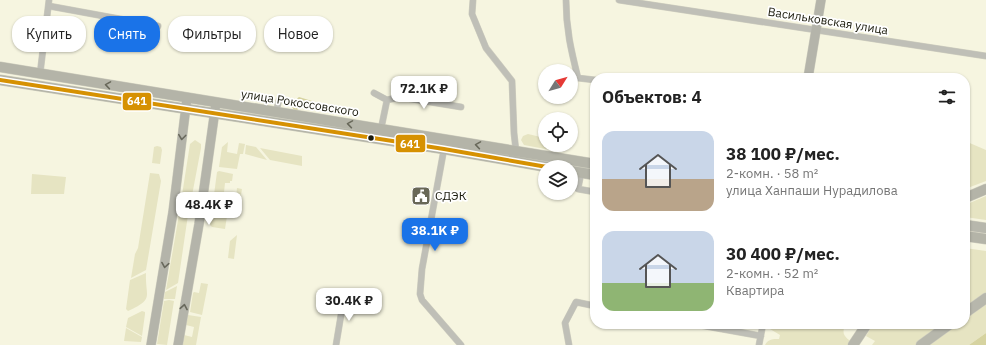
<!DOCTYPE html>
<html lang="ru">
<head>
<meta charset="utf-8">
<style>
  body { margin:0; font-family:"IBM Plex Sans",sans-serif; background:#f6f6f6; color:#222; height:100vh; display:flex; flex-direction:column; font-size:15px; white-space:nowrap }
  * { box-sizing:border-box; margin:0 }
  p { font-size:13px; color:#767676 }
  .icon { flex:none; width:22px; height:22px; fill:none; stroke:currentColor; stroke-width:2; stroke-linecap:round; stroke-linejoin:round }
  .map { position:relative; flex:1; overflow:hidden }
  .panel { position:absolute; left:590px; top:73px; width:380px; height:256px; display:flex; flex-direction:column; background:#fff; border-radius:16px; box-shadow:0 1px 3px #0004 }
  .panel>* { flex:none }
  .top-card { position:absolute; left:12px; top:16px; width:380px; height:36px; display:flex; gap:8px }
  .needle { width:26px; rotate:53deg }
  .buttons { position:absolute; left:538px; top:64px; display:grid; gap:8px }
  .buttons a { display:grid; place-items:center; width:40px; height:40px; border-radius:50%; background:#fff; box-shadow:0 1px 3px #0004; font-size:20px }
  .price { position:absolute; translate:-50% -34px; padding:0 9px; border-radius:8px; background:#fff; color:#222; font-size:13px; line-height:26px; filter:drop-shadow(0 1px 2px #0008) }
  .price::after { content:''; position:absolute; left:50%; top:24px; width:12px; height:9px; margin-left:-6px; background:inherit; clip-path:polygon(0 0,100% 0,50% 100%) }
  .price.active { background:#1a73e8; color:#fff }
  ul { padding:0; list-style:none }
  li { display:flex; align-items:center; gap:12px; height:100px; padding:0 12px }
  li span { display:grid; place-items:center; flex:none; width:112px; height:80px; border-radius:12px; color:#555 }
  li>.icon { margin-inline-start:auto }
  span .icon { width:48px; height:48px; fill:#fffc; stroke-width:1 }
  li b { font-size:17px }
  h2 { display:flex; justify-content:space-between; align-items:center; height:48px; padding:0 12px; font-size:17px }
  .chip { padding:0 14px; border-radius:16px; background:#fff; box-shadow:0 1px 3px #0004; font-size:14px; line-height:36px }
  .chip.active { background:#1a73e8; color:#fff }
  .map>svg:first-child { display:block }
</style>
</head>
<body>
<div class="map">
<svg width="986" height="345" viewBox="0 0 986 345">
  <rect width="100%" height="100%" fill="#f6f5e0"/>
  <path fill="#e6e4c2" d="M528 134 545 138V145H562L560 150 556 151 524 145 521 140 523 136Z
    M195 140 201 144V148L190 206 182 195 190 144Z
    M965 141 986 150V181L965 189Z
    M228 142 227 152 237 154 239 143 245 144 243 154H240L237 169 219 167 222 147Z
    M246 145 256 147 267 160 245 154Z
    M157 146 161 147 162 150 160 164 152 163 154 147Z
    M260 148 302 156V166L270 160Z
    M219 171 233 174 232 181H230V183H225L223 202 229 203 225 229 212 227 210 225 217 172Z
    M150 173 159 174 161 181 146 270 131 278 135 254 138 248Z
    M32 174 66 177 64 194H31Z
    M237 188 242 189 239 207 235 206Z
    M986 196V220L965 217V205Z
    M182 197 189 208 178 283 166 290Z
    M237 235 234 259 228 258 230 241Z
    M965 248 986 251V333L969 345H872L875 341 866 336 873 324H965Z
    M146 273C145 297 155 299 128 311L126 309 130 280Z
    M201 283 208 284 202 315 190 312 193 293 194 292 199 293Z
    M177 286 175 299H164L165 292Z
    M169 300 174 301 167 345 157 344 164 301Z
    M142 311 145 312V314L142 336 126 327 128 318Z
    M188 315 201 317 196 345H182L184 335 192 337 194 327 186 325Z
    M768 324H846C839 336 848 339 857 345H765C768 339 773 339 779 339L780 335 770 329Z
    M126 328 142 337 141 342 124 341Z"/>
  <path fill="#d6d3a0" d="M299 97 312 101 313 105 309 107H302L297 110H294L292 107 294 101Z
    M986 333V345H969Z"/>
  <g fill="none" stroke-linecap="round" stroke-linejoin="round">
    <g stroke="#d1d0c0" stroke-width="7">
      <path id="minor" d="M473 0 472 14 486 48 512 81 514 133 516 151
        M566 0C566 29 571 50 578 78L595 80
        M619 0 986 56
        M49 6 158 26
        M40 74 49 0
        M374 93 387 100 381 129
        M387 100 400 97 461 107
        M276 112 279 100
        M444 149 422 269 420 294 422 300 461 345
        M581 173 578 189 595 192
        M694 324 761 336
        M336 345 342 309 354 301 367 304
        M569 345 565 323 576 302 595 306
        M759 345 763 324"/>
    </g>
    <g stroke="#d1d0c0" stroke-width="10">
      <path id="secondary" d="M808 78 821 0
        M151 345 173 212 187 98
        M178 345 199 224 216 103"/>
    </g>
    <g stroke="#d1d0c0" stroke-width="11">
      <path id="primary" d="M965 225 986 228
        M965 313 986 298
        M853 345 867 324
        M921 345 950 324"/>
    </g>
    <g stroke="#d1d0c0" stroke-width="11">
      <path id="trunk" d="M0 67 595 164
        M0 80 444 149 547 167
        M571 171 595 175
        M965 198 986 189
        M965 236 986 239"/>
    </g>
    <use href="#minor" stroke="#bfbfb7" stroke-width="6"/>
    <use href="#secondary" stroke="#b4b4aa" stroke-width="9"/>
    <use href="#primary" stroke="#b7b7ac" stroke-width="10"/>
    <use href="#trunk" stroke="#b4b4a8" stroke-width="10"/>
    <g stroke="#fff" stroke-width="7">
      <path id="bus-1" d="M0 80 444 149 547 167"/>
    </g>
    <use href="#bus-1" stroke="#d69102" stroke-width="4"/>
  </g>
  <defs><path id="oneway-chevron" d="M-2-3.5L2.5 0L-2 3.5" fill="none" stroke-width="1.6" stroke-linecap="round" stroke-linejoin="round"/></defs>
  <g stroke="#68685a">
    <use href="#oneway-chevron" transform="translate(108 85) rotate(-171)"/>
    <use href="#oneway-chevron" transform="translate(350 124) rotate(-171)"/>
    <use href="#oneway-chevron" transform="translate(478 145) rotate(-171)"/>
  </g>
  <g stroke="#68685c">
    <use href="#oneway-chevron" transform="translate(182 137) rotate(97)"/>
    <use href="#oneway-chevron" transform="translate(165 265) rotate(99)"/>
    <use href="#oneway-chevron" transform="translate(184 307) rotate(-80)"/>
  </g>
  <defs>
    <g id="civic-square" transform="scale(1)"><rect x="-9" y="-9" width="18" height="18" rx="4" fill="#686757" stroke="#fff"/><path d="M-.6-6.5H3V-4.5H.6V-3L4-1V1h2V6H-6V1h2V-1L-.6-3ZM-1.2 2.5V6h2.4V2.5Z" fill="#fff"/></g>
  </defs>
  <g fill-rule="evenodd">
    <use href="#civic-square" x="421" y="196"/>
  </g>
  <circle fill="#1b1b0d" stroke="#fff" stroke-width="1.5" cx="371" cy="138" r="3.5"/>
  <g text-anchor="middle" stroke-width="3.5" stroke-linejoin="round" paint-order="stroke">
    <g font-size="12" fill="#1b1b0d" stroke="#fff">
      <text transform="translate(828 21) rotate(9)" y="4">Васильковская улица</text>
      <text transform="translate(300 103) rotate(9)" y="4">улица Рокоссовского</text>
    </g>
    <g font-size="12" fill="#1b1b0d" stroke="#fff" text-anchor="start">
      <text x="435" y="200">СДЭК</text>
    </g>
  </g>
  <g stroke="#fff" stroke-width="1.5">
    <rect x="122" y="92" width="30" height="19" rx="4" fill="#d69102"/>
    <rect x="395" y="134" width="31" height="19" rx="4" fill="#d69102"/>
  </g>
  <g font-size="11" text-anchor="middle" font-weight="bold" fill="#fff">
    <text x="137" y="105">641</text>
    <text x="410" y="148">641</text>
  </g>
</svg>
<div class="buttons">
<a><svg class="needle" viewBox="-14 -14 28 28"><path d="M0-13l5 13h-10z" fill="#e53935"/><path d="M0 13l5-13h-10z" fill="#767676"/></svg></a>
<a><svg class="icon" aria-label="locate" viewBox="0 0 24 24"><circle cx="12" cy="12" r="6"/><path d="M12 2v4M12 18v4M2 12h4M18 12h4"/></svg></a>
<a><svg class="icon" aria-label="layers" viewBox="0 0 24 24"><path d="M12 4l9 5-9 5-9-5zM3 14l9 5 9-5"/></svg></a>
</div>
<b class="price" style="left:424px;top:110px">72.1K ₽</b>
<b class="price" style="left:209px;top:226px">48.4K ₽</b>
<b class="price active" style="left:435px;top:252px">38.1K ₽</b>
<b class="price" style="left:349px;top:322px">30.4K ₽</b>
<div class="top-card">
<a class="chip">Купить</a>
<a class="chip active">Снять</a>
<a class="chip">Фильтры</a>
<a class="chip">Новое</a>
</div>
<section class="panel">
<h2>Объектов: 4<svg class="icon" aria-label="filters" viewBox="0 0 24 24"><path d="M4 7h16M4 17h16"/><circle cx="9" cy="7" r="2"/><circle cx="15" cy="17" r="2"/></svg></h2>
<ul>
<li><span style="background:linear-gradient(#c9d6e8 60%,#b9a48a 0)"><svg class="icon" aria-label="home" viewBox="0 0 24 24"><path d="M3 11l9-7 9 7M6 9v11h12V9"/></svg></span><div><b>38 100 ₽/мес.</b><p>2-комн. · 58 m²</p><p>улица Ханпаши Нурадилова</p></div></li>
<li><span style="background:linear-gradient(#c9d6e8 65%,#8fb573 0)"><svg class="icon" aria-label="home" viewBox="0 0 24 24"><path d="M3 11l9-7 9 7M6 9v11h12V9"/></svg></span><div><b>30 400 ₽/мес.</b><p>2-комн. · 52 m²</p><p>Квартира</p></div></li>
</ul>
</section>
</div>
</body>
</html>
